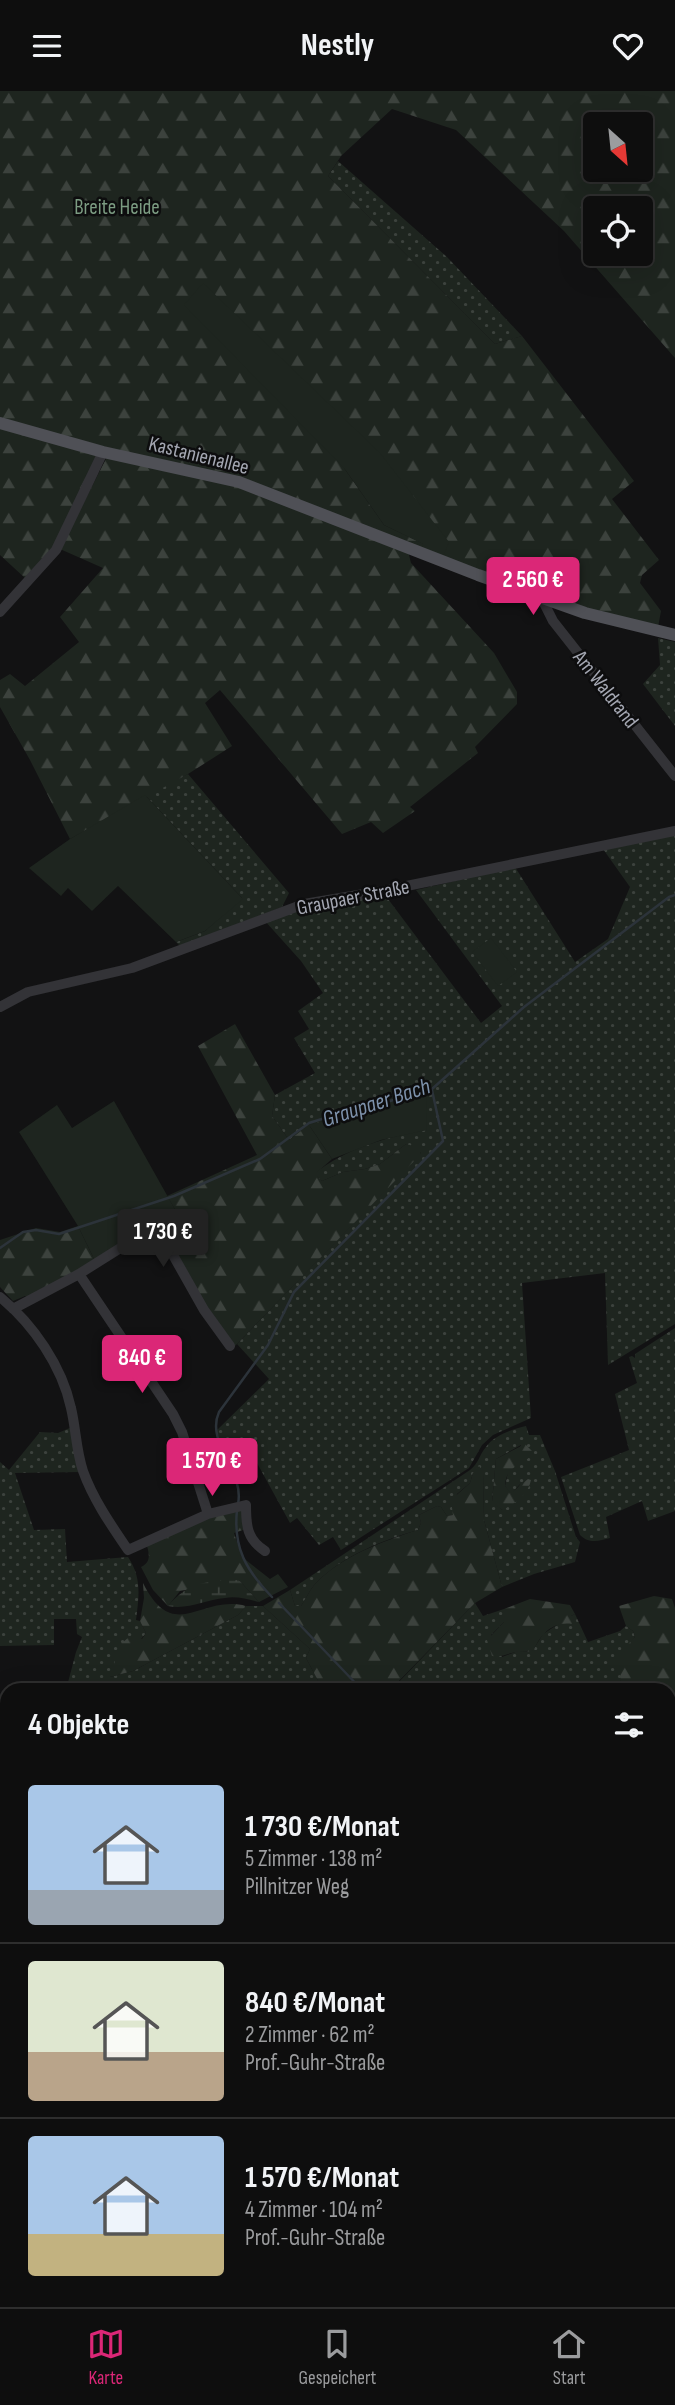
<!DOCTYPE html>
<html lang="de">
<head>
<meta charset="utf-8">
<style>
  body { margin:0; font-family:"Sofia Sans Condensed",sans-serif; background:#171717; color:#f1f3f6; height:100vh; display:flex; flex-direction:column; font-size:26px; white-space:nowrap }
  * { box-sizing:border-box; margin:0 }
  p { font-size:23px; color:#9b9c9e }
  .icon { flex:none; width:38px; height:38px; fill:none; stroke:currentColor; stroke-width:2; stroke-linecap:round; stroke-linejoin:round }
  .map { position:relative; flex:1; overflow:hidden }
  .details { position:absolute; left:0px; top:1592px; width:676px; height:625px; display:flex; flex-direction:column; background:#0e0e0e; border-radius:21px 21px 0 0; box-shadow:0 7px 28px #0002,0 0 0 2px #2e2e2e }
  .details>* { flex:none }
  .needle { width:46px; rotate:153deg }
  .fabs { position:absolute; left:583px; top:21px; display:grid; gap:14px }
  .fabs a { display:grid; place-items:center; width:70px; height:70px; border-radius:7px; background:#0e0e0e; box-shadow:0 7px 28px #0002,0 0 0 2px #2e2e2e; font-size:35px }
  .price { position:absolute; translate:-50% -60px; padding:0 16px; border-radius:7px; background:#db2777; color:#fff; font-size:23px; line-height:46px; filter:drop-shadow(0 2px 4px #0008) }
  .price::after { content:''; position:absolute; left:50%; top:42px; width:21px; height:16px; margin-left:-10px; background:inherit; clip-path:polygon(0 0,100% 0,50% 100%) }
  .price.selected { background:#222; color:#fff }
  ul { padding:0; list-style:none }
  li { display:flex; align-items:center; gap:21px; height:175px; padding:0 28px }
  li+li { border-top:2px solid #2e2e2e }
  li span { display:grid; place-items:center; flex:none; width:196px; height:140px; border-radius:7px; color:#555 }
  li>.icon { margin-inline-start:auto }
  span .icon { width:84px; height:84px; fill:#fffc; stroke-width:1 }
  li b { font-size:30px }
  h2 { display:flex; justify-content:space-between; align-items:center; height:84px; padding:0 28px; font-size:30px }
  header { display:flex; justify-content:space-between; align-items:center; height:91px; padding:0 28px; background:#0e0e0e; font-size:32px; font-weight:700 }
  .tab-bar { display:flex; justify-content:space-around; align-items:center; height:98px; border-top:2px solid #2e2e2e; background:#0e0e0e; font-size:19px; color:#9b9c9e }
  .tab-bar a { display:grid; justify-items:center; gap:4px }
  .tab-bar .selected { color:#db2777 }
  .map>svg:first-child { display:block }
</style>
</head>
<body>
<header><svg class="icon" aria-label="menu" viewBox="0 0 24 24"><path d="M4 6h16M4 12h16M4 18h16"/></svg>Nestly<svg class="icon" aria-label="heart" viewBox="0 0 24 24"><path d="M12 20l-8-8c-3-5 5-10 8-4 3-6 11-1 8 4z"/></svg></header>
<div class="map">
<svg width="675" height="2216" viewBox="0 0 675 2216">
  <defs>
    <pattern id="grass-dots" width="8" height="8" patternUnits="userSpaceOnUse" patternTransform="scale(1.75)"><rect width="8" height="8" fill="#1e251f"/><path d="M2 2h.1M6 6h.1" fill="none" stroke="#3c423d" stroke-width="1.8" stroke-linecap="round"/></pattern>
    <pattern id="forest-firs" width="22" height="20" patternUnits="userSpaceOnUse" patternTransform="scale(1.75)"><rect width="22" height="20" fill="#1e251f"/><path d="M5 1l3.5 6h-7zM16 11l3.5 6h-7z" fill="#3c423d"/></pattern>
    <pattern id="wetland-marsh" width="20" height="14" patternUnits="userSpaceOnUse" patternTransform="scale(1.75)"><rect width="20" height="14" fill="#1e251f"/><path d="M1 5h8M5 5V1M11 12h8M15 12V8" fill="none" stroke="#3c423d"/></pattern>
  </defs>
  <rect width="100%" height="100%" fill="#121213"/>
  <path fill="url(#grass-dots)" fill-rule="evenodd" d="M338 70 447 166 522 245 495 253 328 85Z
    M658 547 675 551V635L643 593 660 574Z
    M188 683 289 802 282 816 180 855 176 851 205 840 242 807 145 704Z
    M675 744V1233L608 1274 605 1182 522 1192 531 1327 493 1344 482 1354 469 1377 341 1459 333 1446 319 1454 297 1427 290 1432 257 1372 238 1386 216 1340 269 1288 237 1253 421 1062 406 1053 380 1073 365 1078 343 1081 322 1090 314 1083C346 1057 387 1046 426 1039V1002C379 1015 328 1020 289 1049L272 1025 275 1004 315 982 294 947 309 938 298 920 323 902 301 870 265 830 304 818 385 804 481 932 502 915 416 799 515 776 575 871 608 848 630 796 603 758Z
    M675 1237V1420L648 1430 642 1410 606 1426 610 1447C599 1450 589 1453 580 1444L561 1386 629 1359 615 1303 637 1292 629 1266 632 1265 635 1267V1263Z
    M526 1335 529 1344H540L555 1380 576 1446 580 1451 575 1471 534 1483 502 1496 484 1429 483 1381 473 1382 470 1392 457 1403 453 1424 447 1425 441 1416 437 1415 419 1424 421 1432 418 1439C383 1449 342 1465 316 1492 310 1498 306 1508 301 1515H295L290 1499 470 1379C479 1372 479 1364 486 1356 494 1344 513 1338 526 1335ZM521 1354 508 1381 505 1395 511 1403 521 1392 502 1419 492 1410 496 1368Z
    M72 1336 81 1381 15 1382 34 1439 65 1438 67 1471 128 1466C142 1487 139 1505 136 1529L140 1530 146 1542 110 1586 133 1580 238 1524 246 1515H263L310 1558 306 1567 323 1599H66L76 1561 82 1546 77 1543 76 1528H54V1554L0 1555V1371L9 1379 40 1341 58 1342Z
    M475 1512 483 1525 504 1518V1531L491 1544 502 1566 518 1560 527 1561 533 1559 543 1543 557 1534 563 1531 568 1532 571 1525 575 1523 588 1551 620 1540 626 1535 633 1540 635 1546 628 1555 622 1589 605 1597 597 1593 581 1600H415L411 1595 404 1599 397 1600 394 1596Z
    M7 1942V2067L0 2071V1945Z"/>
  <path fill="url(#forest-firs)" fill-rule="evenodd" d="M0 0H675V267L564 140 456 39 392 18 341 65 328 85 495 253 522 245 634 390 612 408 659 469 642 484 640 492 661 520 658 536 587 519 443 466 344 377 384 434 424 453 422 458 239 388 97 356 0 328ZM595 33H640V79H595ZM595 117H640V163H595Z
    M0 336 99 364 54 455 25 487 0 464Z
    M107 366 238 396 408 460 411 472 494 562 517 601V613L475 656 478 662 410 716 415 720 383 742 371 731 342 743 220 599 205 612 232 655 188 683 70 748 30 669 0 616V589L10 583 25 595 79 551 60 526 103 477 60 458Z
    M235 933 275 1004 272 1025 289 1049 309 1034 332 1068 315 1083 322 1090 343 1081 365 1078 380 1073 406 1053 417 1056 421 1063 234 1256 206 1218 163 1139 177 1122 167 1105 257 1064 198 955Z
    M78 1135 95 1170 30 1207 25 1205 13 1210 0 1196V1149L36 1137 60 1141Z
    M525 1353 534 1362C522 1375 506 1374 505 1395L511 1402 528 1388 531 1389C528 1404 515 1413 502 1419L492 1411 496 1368Z
    M479 1375 483 1381 484 1429 502 1496 475 1512 394 1595 397 1599H323L306 1567 310 1558 263 1515 290 1499 295 1515H301C306 1508 310 1498 316 1492 342 1465 383 1450 418 1439L421 1432 419 1424 437 1415 441 1416 447 1425 453 1424 451 1409 470 1392 473 1382Z
    M242 1418 243 1439 234 1442 242 1466 270 1488 278 1483 288 1496 259 1511 239 1489 180 1500 168 1515 153 1499 141 1476C150 1472 150 1465 147 1455L205 1428Z
    M143 1492C174 1554 201 1503 246 1515L238 1524 133 1580 110 1586 120 1554 130 1545 142 1548 146 1542 140 1530 144 1507Z
    M654 1505 672 1508 675 1517V2216H0V2071L7 2067V2210H668V1600L581 1599 597 1593 605 1597 621 1589 616 1566 635 1546 633 1540 626 1535 619 1515Z
    M530 1508 570 1514 575 1523 571 1525 572 1533C554 1530 540 1543 534 1559 527 1562 522 1560 516 1561 506 1563 503 1566 492 1565L487 1549 504 1531V1518Z
    M7 1744V1942L0 1945V1745Z"/>
  <path fill="url(#wetland-marsh)" d="M239 1489 259 1511C248 1508 236 1505 225 1507 205 1509 188 1519 168 1515 189 1490 208 1490 239 1489Z"/>
  <path fill="#1e251f" d="M203 192 380 362 449 451 443 466 422 458 423 453 384 434 344 377 184 214Z
    M145 704 243 808 205 840 176 851 118 795 92 820 68 797 61 805 29 777 70 748Z
    M491 847 517 881 498 895 472 861Z
    M426 1001 427 1039 381 1049 332 1068 309 1034Z
    M114 1010 177 1122 163 1139 156 1136 95 1170 78 1135 19 1041 57 1014 72 1037Z"/>
  <g fill="none" stroke-linecap="round" stroke-linejoin="round">
    <path stroke="#2c333a" stroke-width="2.5" d="M0 1157 23 1141 36 1139 59 1143 174 1105 260 1068 309 1032 366 1014 390 1010 432 998 524 916 669 806 675 804
      M238 1413C245 1380 205 1352 219 1321L268 1254 294 1201 443 1050 432 999
      M237 1419C233 1457 246 1479 272 1506
      M279 1512 363 1600
      M668 1866 675 1875"/>
    <path stroke="#333337" stroke-width="10" d="M545 508 544 512 553 530 675 685
      M0 521 56 459 103 361
      M0 916 28 901 132 877 304 813 382 800 675 740
      M79 1183 173 1323 182 1341 208 1423
      M0 1206C33 1233 62 1275 71 1317 76 1338 76 1359 83 1380 93 1408 111 1434 128 1459L208 1423 246 1414C246 1435 247 1448 265 1460
      M13 1218 79 1183 149 1139 156 1138 160 1141 204 1219 230 1255"/>
    <path stroke="#4f5056" stroke-width="12" d="M0 332 103 361 239 391 478 484 585 522 675 544"/>
  </g>
  <g text-anchor="middle" stroke-width="5" stroke-linejoin="round" paint-order="stroke">
    <g font-size="21" fill="#7c9c82" stroke="#0d0d0e">
      <text x="117" y="123">Breite Heide</text>
    </g>
    <g font-size="21" fill="#a4a7b2" stroke="#0d0d0e">
      <text transform="translate(199 364) rotate(14)" y="7">Kastanienallee</text>
      <text transform="translate(606 598) rotate(52)" y="7">Am Waldrand</text>
      <text transform="translate(353 806) rotate(-11)" y="7">Graupaer Straße</text>
    </g>
    <g font-size="23" font-style="italic" fill="#7d91ab" stroke="#0d0d0e">
      <text transform="translate(376 1011) rotate(-18)" y="8">Graupaer Bach</text>
    </g>
  </g>
</svg>
<div class="fabs">
<a><svg class="needle" viewBox="-14 -14 28 28"><path d="M0-13l5 13h-10z" fill="#e53935"/><path d="M0 13l5-13h-10z" fill="#9b9c9e"/></svg></a>
<a><svg class="icon" aria-label="locate" viewBox="0 0 24 24"><circle cx="12" cy="12" r="6"/><path d="M12 2v4M12 18v4M2 12h4M18 12h4"/></svg></a>
</div>
<b class="price" style="left:533px;top:526px">2 560 €</b>
<b class="price selected" style="left:163px;top:1178px">1 730 €</b>
<b class="price" style="left:142px;top:1304px">840 €</b>
<b class="price" style="left:212px;top:1407px">1 570 €</b>
<section class="details">
<h2>4 Objekte<svg class="icon" aria-label="filters" viewBox="0 0 24 24"><path d="M4 7h16M4 17h16"/><circle cx="9" cy="7" r="2"/><circle cx="15" cy="17" r="2"/></svg></h2>
<ul>
<li><span style="background:linear-gradient(#a9c7e8 75%,#9aa5b1 0)"><svg class="icon" aria-label="home" viewBox="0 0 24 24"><path d="M3 11l9-7 9 7M6 9v11h12V9"/></svg></span><div><b>1 730 €/Monat</b><p>5 Zimmer · 138 m²</p><p>Pillnitzer Weg</p></div></li>
<li><span style="background:linear-gradient(#dfe7d0 65%,#b9a48a 0)"><svg class="icon" aria-label="home" viewBox="0 0 24 24"><path d="M3 11l9-7 9 7M6 9v11h12V9"/></svg></span><div><b>840 €/Monat</b><p>2 Zimmer · 62 m²</p><p>Prof.-Guhr-Straße</p></div></li>
<li><span style="background:linear-gradient(#a9c7e8 70%,#c2b280 0)"><svg class="icon" aria-label="home" viewBox="0 0 24 24"><path d="M3 11l9-7 9 7M6 9v11h12V9"/></svg></span><div><b>1 570 €/Monat</b><p>4 Zimmer · 104 m²</p><p>Prof.-Guhr-Straße</p></div></li>
</ul>
</section>
</div>
<nav class="tab-bar">
<a class="selected"><svg class="icon" aria-label="map" viewBox="0 0 24 24"><path d="M3 6l6-2 6 2 6-2v14l-6 2-6-2-6 2zM9 4v14M15 6v14"/></svg>Karte</a>
<a><svg class="icon" aria-label="saved" viewBox="0 0 24 24"><path d="M7 4h10v16l-5-4-5 4z"/></svg>Gespeichert</a>
<a><svg class="icon" aria-label="home" viewBox="0 0 24 24"><path d="M3 11l9-7 9 7M6 9v11h12V9"/></svg>Start</a>
</nav>
</body>
</html>
